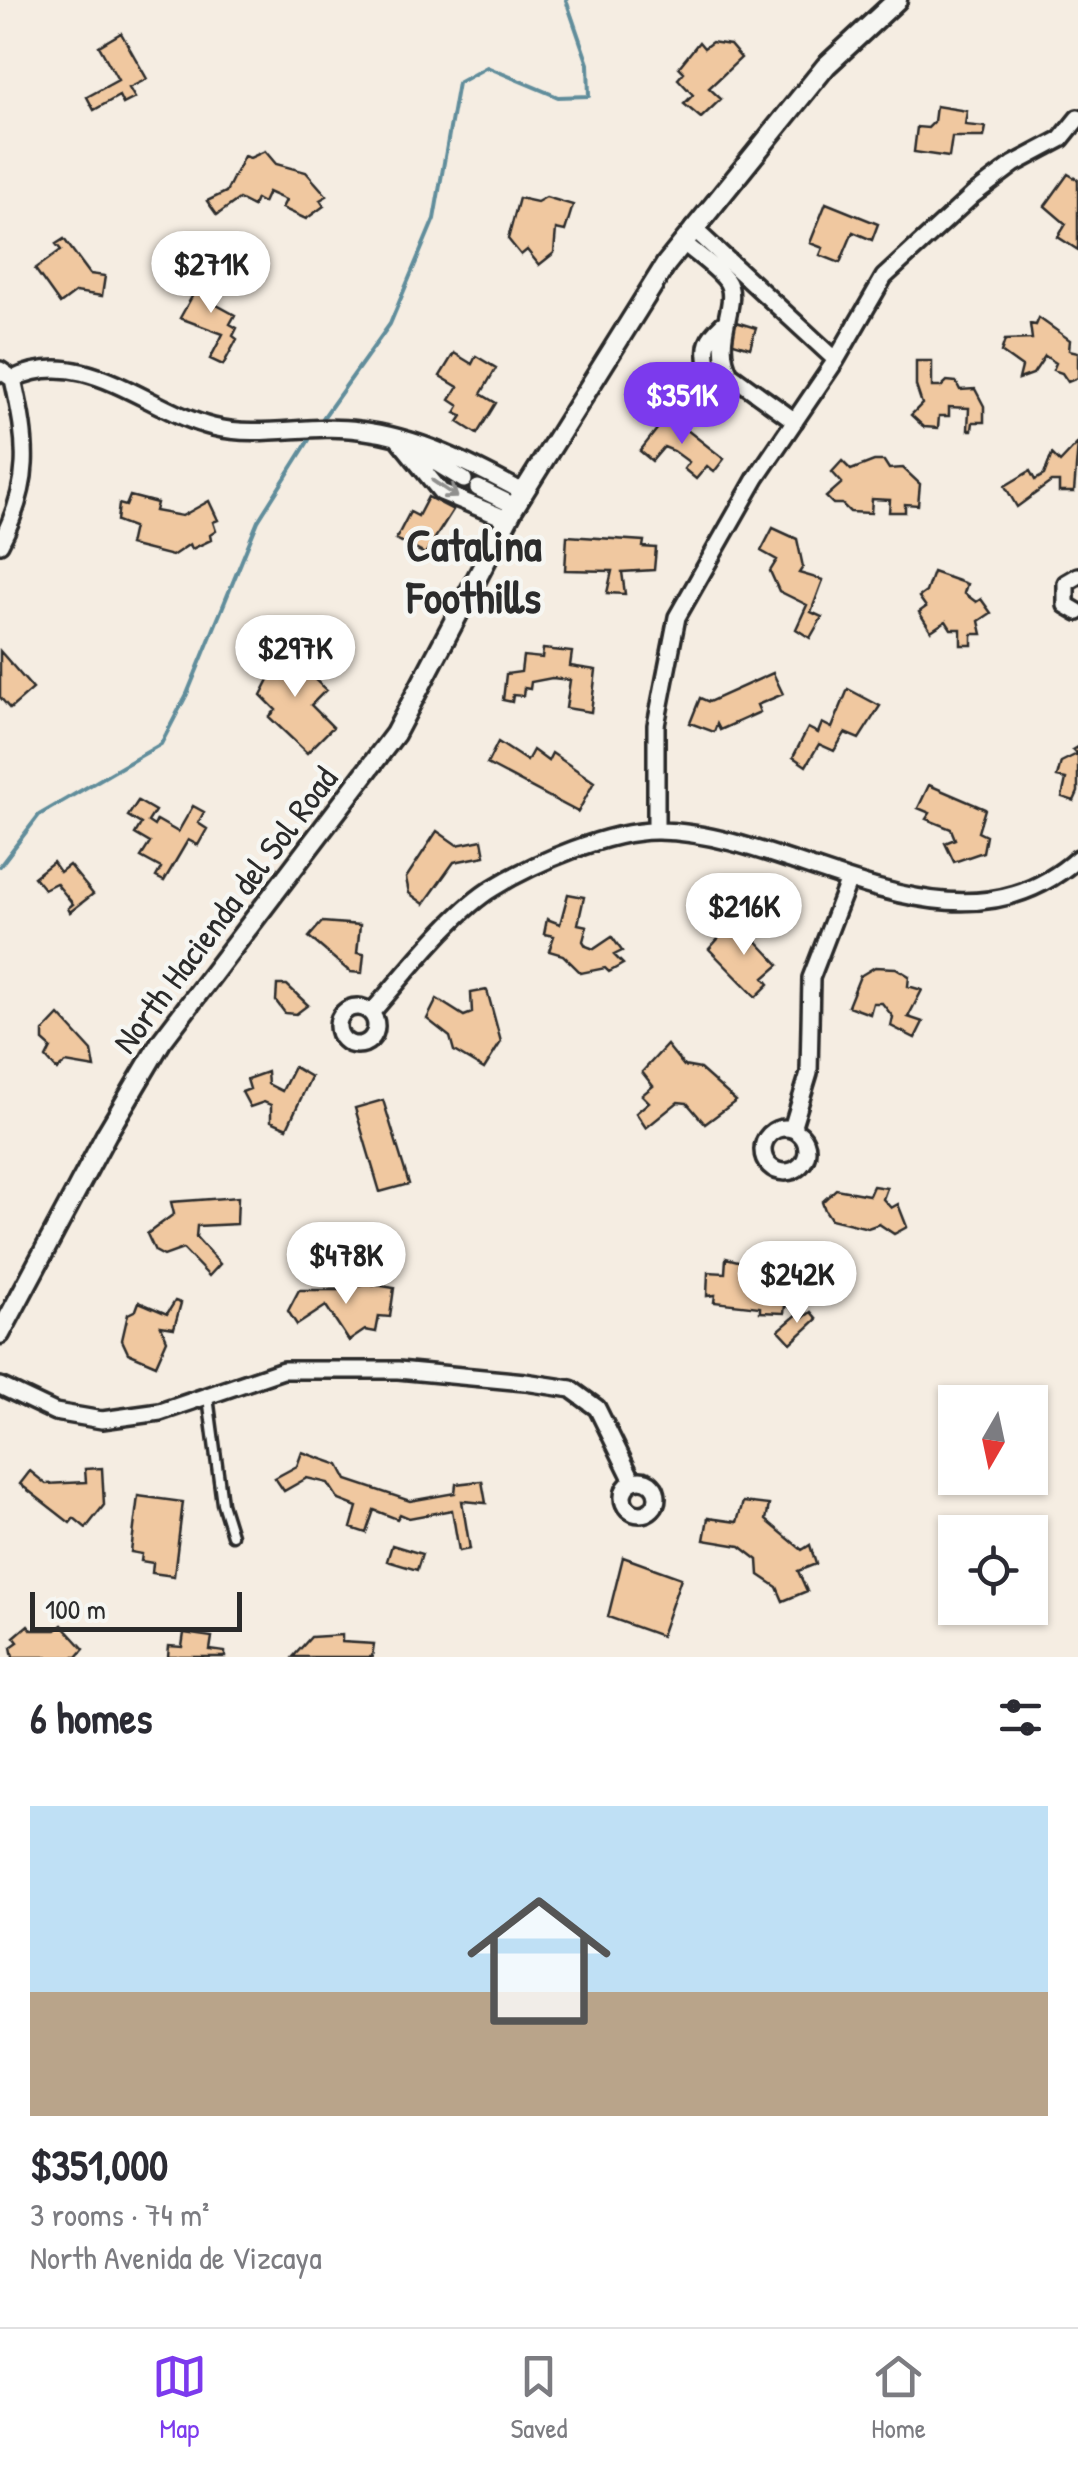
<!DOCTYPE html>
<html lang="en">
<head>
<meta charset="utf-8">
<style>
  body { margin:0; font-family:"Patrick Hand",sans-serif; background:#f2f2f3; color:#2b2b33; height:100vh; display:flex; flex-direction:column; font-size:38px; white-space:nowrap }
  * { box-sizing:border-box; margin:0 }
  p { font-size:32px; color:#7c7c81 }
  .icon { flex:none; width:55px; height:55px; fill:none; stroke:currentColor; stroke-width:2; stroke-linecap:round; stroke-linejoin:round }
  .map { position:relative; height:1657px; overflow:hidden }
  .sheet { display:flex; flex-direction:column; background:#fff; flex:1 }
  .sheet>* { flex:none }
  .needle { width:65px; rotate:189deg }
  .buttons { position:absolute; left:938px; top:1385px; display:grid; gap:20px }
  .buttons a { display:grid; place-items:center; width:110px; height:110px; border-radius:0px; background:#fff; box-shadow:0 2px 8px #0004; font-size:50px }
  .scale { position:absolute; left:30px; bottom:25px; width:212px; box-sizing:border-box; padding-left:10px; border:5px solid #2b2b2b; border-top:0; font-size:28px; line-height:35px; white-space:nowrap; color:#2b2b2b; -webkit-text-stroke:8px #f6f6f2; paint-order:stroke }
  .price { position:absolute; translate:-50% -85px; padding:0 22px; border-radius:35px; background:#fff; color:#222; font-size:32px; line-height:65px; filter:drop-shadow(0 2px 5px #0008) }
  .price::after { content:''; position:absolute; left:50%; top:60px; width:30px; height:22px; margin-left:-15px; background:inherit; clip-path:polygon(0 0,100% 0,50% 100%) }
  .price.active { background:#7c3aed; color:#fff }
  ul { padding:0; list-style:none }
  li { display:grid; align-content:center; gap:20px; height:530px; padding:0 30px }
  li span { display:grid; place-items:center; height:310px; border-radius:0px; color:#555 }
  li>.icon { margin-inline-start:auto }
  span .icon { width:180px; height:180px; fill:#fffc; stroke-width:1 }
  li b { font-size:42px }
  h2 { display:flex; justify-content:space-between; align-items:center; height:120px; padding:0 30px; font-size:42px }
  .dock { display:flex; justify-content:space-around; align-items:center; height:140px; border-top:2px solid #e1e1e2; background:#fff; font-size:28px; color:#7c7c81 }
  .dock a { display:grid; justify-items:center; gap:5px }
  .dock .active { color:#7c3aed }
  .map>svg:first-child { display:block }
</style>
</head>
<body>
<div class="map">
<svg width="1078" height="1657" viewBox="0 0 1078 1657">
  <rect width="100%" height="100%" fill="#f5ede2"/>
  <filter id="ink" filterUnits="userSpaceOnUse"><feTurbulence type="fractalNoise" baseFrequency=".01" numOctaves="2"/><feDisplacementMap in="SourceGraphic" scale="20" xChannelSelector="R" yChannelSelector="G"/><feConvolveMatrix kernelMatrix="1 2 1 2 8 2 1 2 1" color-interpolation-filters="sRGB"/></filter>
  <g filter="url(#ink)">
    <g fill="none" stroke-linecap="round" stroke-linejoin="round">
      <path stroke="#618d9b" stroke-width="4" d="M323 418 390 324 434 219 458 83 487 67 558 97 589 96 588 64 566 0
        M0 866 39 815 161 744 187 694 258 521 309 440"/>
    </g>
    <path fill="#f0c8a0" stroke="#2b2b2b" stroke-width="2.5" d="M121 33 147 79 129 88 135 98 123 104 119 96 94 110 87 97 118 80 99 46Z
      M699 42 704 48 712 42 730 45 741 58 709 88 721 99 701 118 684 104 693 95 678 79 684 72 679 67Z
      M936 106 967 111 965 125 986 127 984 137H952L949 157 914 152 917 127 928 128 934 122Z
      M265 151 276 164 306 172 327 196 320 200 324 206 306 219 282 208 286 200 268 192 263 203 256 199 253 206 239 199 217 215 207 201 226 192 244 156 250 158Z
      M1068 174 1078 180V250L1058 237 1066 224 1045 206Z
      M546 197 573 205 565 231 556 229 554 253 539 265 527 250 521 255 508 239 519 198 537 202Z
      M826 203 878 224 872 240 853 232 840 263 820 255 823 248 810 243Z
      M64 239 90 274 105 276 102 296 76 292 60 304 35 269 61 250 56 244Z
      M194 275 223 291 215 304 235 315 230 324 237 328 233 336 237 339 223 365 210 359 223 334 180 318 195 291 187 287Z
      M1039 318 1070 340 1069 350 1078 352V378L1068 382 1062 373 1053 370 1056 363 1045 356 1033 374 1019 379 1022 367 1001 352 1005 340 1032 339 1030 324 1036 325Z
      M736 322 756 328 750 348 730 342Z
      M454 353 472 364 476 356 496 368 481 394 496 403 477 434 458 422 462 416 455 413 459 406 450 400 458 387 440 376Z
      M916 361H932V387H941L947 381 956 382 960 390 975 389 984 406V422H973L972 430H968L969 408 949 407V416H939L938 428 924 427 911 415 922 404 916 386Z
      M668 415 724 459 714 472 707 466 696 479 684 469 689 462 674 451 664 447 652 461 640 451Z
      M1078 443 1074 492H1059V482H1051L1017 507 1005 486 1030 471 1035 480 1044 475 1052 454 1060 462Z
      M842 461 851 470 874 461H884L889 469 903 468 920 484 918 505 905 504V512H889L890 500 872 499 871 513 850 512 842 504H833L826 497 842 483 832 472Z
      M130 496 157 503 155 511 182 516 209 501 218 520 213 522 216 531 210 535 211 540 192 549 190 544 172 556 129 545 133 527 117 521 119 504 126 506Z
      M428 497 453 510 425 554 396 539 410 512 418 516Z
      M773 528 797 539 803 567 799 573 823 580 811 612 822 617 810 638 796 629 807 605 779 591 770 571 777 560 761 551Z
      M567 536 644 541 643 547 656 548 654 570 622 572 625 594 607 593 612 571 565 570Z
      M933 572 967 584 964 593 976 602 981 599 991 613 979 621 982 634H972V645H961V629H951L946 621 931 631 919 612 926 607 919 597 926 592Z
      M277 643 326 690 311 705 333 727 307 753 269 717 276 710 261 695 275 668 264 657Z
      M543 649 572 652 570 666 596 670 591 712 566 708 570 680 552 678 531 682 530 689 524 688 523 696 513 695 512 702 503 700 506 674 521 672 523 656 542 658Z
      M0 651 33 689 10 709 0 697Z
      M773 673 783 694 757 705 760 712 720 730 717 724 714 732 690 723 700 698 709 702Z
      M848 689 880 706 859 739 845 733 834 751 819 744 806 766 793 757 808 728 818 733 822 723 832 728Z
      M498 742 527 761 533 750 548 761 552 753 594 782 578 812 487 764Z
      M1078 747V792L1074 801 1062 797 1066 779 1057 777 1061 762 1077 754 1073 750Z
      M929 785 985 809 978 832 986 836 983 852 954 862 945 843 955 839 951 829 926 819 930 813 918 808Z
      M138 801 155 811 148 822 154 826 157 820 178 832 193 806 204 812 198 823 207 829 198 845 188 840 164 881 156 877 161 868 141 857 150 843 135 834 141 824 128 816Z
      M437 831 457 845 482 840 485 856 454 862 424 904 409 893 406 878Z
      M53 862 60 872 69 865 93 894 70 912 68 908 73 904 56 883 44 889 34 877Z
      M568 894 584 897 578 924 587 926 583 941 586 946 594 949 612 937 622 951 614 955 623 964 609 972 605 968 581 973 563 955 549 951 554 936 544 934 547 919 560 924Z
      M736 919 779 965 764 978 769 984 756 997 709 949Z
      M322 922 360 925 357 953 364 954 362 973 350 972 309 937Z
      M875 967 896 968 909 976 908 986 922 990 908 1017 923 1022 915 1038 891 1026 893 1017 882 1003H873L870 1014 848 1006 860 976Z
      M277 985H287L308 1005 296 1014 285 1013 276 1001Z
      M487 990 501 1042 484 1069 454 1051 450 1037 427 1019 437 999 464 1016 472 1013 471 993Z
      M59 1015 92 1051 95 1068 66 1063 57 1070 46 1058 51 1048 43 1041V1032Z
      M667 1045 684 1066 700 1069 736 1101 705 1124 687 1103 678 1102 646 1128 636 1113 649 1102 642 1095 653 1086 642 1072Z
      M294 1067 311 1077 287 1128 271 1121V1105L264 1102 250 1107 242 1092 250 1089 247 1079 267 1072 268 1084 282 1091Z
      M383 1100 409 1184 380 1192 355 1108Z
      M873 1186 887 1188 883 1199 891 1208 898 1204 907 1227 894 1234 879 1224 868 1228 831 1219 825 1210 822 1202 836 1189 869 1195Z
      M238 1197 237 1224 197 1226 196 1237 220 1264 209 1276 183 1249 164 1256 155 1251 147 1234 174 1214 171 1202Z
      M726 1258 754 1265 755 1274 766 1280 806 1286 804 1309 785 1306 784 1313 760 1312V1307L714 1302 715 1295 707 1296 708 1272 725 1273Z
      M364 1283 394 1288 390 1317 379 1316 376 1332 365 1330 349 1341 326 1306 297 1325 288 1311 299 1290H351Z
      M175 1301 181 1303 174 1328 161 1326 167 1340 156 1365 128 1353 122 1340 128 1314 136 1310 139 1302 167 1314Z
      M800 1312 804 1317 811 1312 817 1319 791 1343 779 1330Z
      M302 1452 339 1465 347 1480 410 1501 455 1493 456 1484 482 1481 486 1503 462 1501 470 1549 459 1551 452 1510 409 1518 400 1514 397 1519 374 1510 366 1533 351 1528 357 1507 339 1500 328 1483 307 1478 284 1491 275 1478 297 1466Z
      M102 1468 104 1505 86 1528 74 1518 70 1523 20 1484 30 1471 46 1484 86 1482 85 1469Z
      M138 1496 183 1502 174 1576 152 1573 153 1563 141 1561 142 1554 131 1552Z
      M743 1502 769 1505 766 1520 802 1550 810 1545 816 1564 798 1571 807 1591 783 1601 777 1587 759 1575 758 1560 740 1546 704 1540 708 1518 737 1522Z
      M392 1545 422 1554 417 1570 387 1561Z
      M623 1557 681 1578 661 1636 608 1617Z
      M28 1625 32 1630H56L62 1625 84 1649 77 1657H13L11 1647 18 1642 14 1637Z
      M184 1633 212 1637 210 1650 225 1652V1657H168L169 1646 182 1647Z
      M342 1635V1642L374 1644 372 1657H293L311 1637Z"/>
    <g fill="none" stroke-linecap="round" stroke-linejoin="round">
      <g stroke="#2b2b2b" stroke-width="15">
        <path id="service" d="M208 1397 222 1503 232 1535"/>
      </g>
      <g stroke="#2b2b2b" stroke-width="22">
        <path id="minor" d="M693 228 836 360
          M683 242C696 254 715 266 726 280 742 302 710 337 730 374
          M723 324C708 338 703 346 709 367L730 374 795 421
          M0 370 13 379C28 445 32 483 0 544
          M13 379C84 344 146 410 213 427 261 439 311 423 359 430 419 437 471 464 523 492
          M398 439 441 492 507 519
          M410 447 464 480
          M478 488 515 506
          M1078 576 1066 583V605L1078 612
          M656 830V725L677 617 756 478 836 360 884 277 973 195 1014 164 1061 139 1078 118
          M338 1026a19 19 0 1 1 38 0a19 19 0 1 1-38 0Z
          M371 1013C403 977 454 911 493 888 534 863 610 830 658 831 795 832 953 970 1078 858
          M763 1150a22 22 0 1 1 44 0a22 22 0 1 1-44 0Z
          M792 1129 809 1073 811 978 848 882
          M0 1386 55 1412 102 1420 160 1412 283 1370H398L525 1382 571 1389 597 1408 633 1481
          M623 1497a17 17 0 1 1 34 0a17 17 0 1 1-34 0Z"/>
      </g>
      <g stroke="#2b2b2b" stroke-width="25">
        <path id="tertiary" d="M0 1334 107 1133 161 1042 395 734 513 509 666 264 826 66 897 0"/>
      </g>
      <use href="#service" stroke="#f6f6f2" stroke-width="8"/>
      <use href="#minor" stroke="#f6f6f2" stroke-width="15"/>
      <use href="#tertiary" stroke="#f6f6f2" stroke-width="18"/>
    </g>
    <defs><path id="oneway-shaft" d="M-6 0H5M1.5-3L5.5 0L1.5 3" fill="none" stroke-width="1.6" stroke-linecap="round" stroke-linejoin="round" transform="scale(2.5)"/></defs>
    <use stroke="#90908e" href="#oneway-shaft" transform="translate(445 489) rotate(34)"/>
  </g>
  <g text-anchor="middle" stroke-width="9" stroke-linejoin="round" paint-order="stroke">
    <g font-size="35" fill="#2b2b2b" stroke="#f6f6f2">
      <text transform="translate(225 910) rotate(-53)" y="12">North Hacienda del Sol Road</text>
    </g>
    <g font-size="45" font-weight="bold" fill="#2b2b2b" stroke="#f6f6f2">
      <text x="474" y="561">Catalina<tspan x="474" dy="52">Foothills</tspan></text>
    </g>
  </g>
</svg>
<div class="buttons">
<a><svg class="needle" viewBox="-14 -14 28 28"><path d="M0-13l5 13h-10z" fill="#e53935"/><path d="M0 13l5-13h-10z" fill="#7c7c81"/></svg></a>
<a><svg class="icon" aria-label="locate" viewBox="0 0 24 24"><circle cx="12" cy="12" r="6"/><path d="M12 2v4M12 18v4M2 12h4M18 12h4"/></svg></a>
</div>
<div class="scale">100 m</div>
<b class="price" style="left:211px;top:316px">$271K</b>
<b class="price active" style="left:682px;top:447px">$351K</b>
<b class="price" style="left:295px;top:700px">$297K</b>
<b class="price" style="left:744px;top:958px">$216K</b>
<b class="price" style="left:346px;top:1307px">$478K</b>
<b class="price" style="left:797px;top:1326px">$242K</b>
</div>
<section class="sheet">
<h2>6 homes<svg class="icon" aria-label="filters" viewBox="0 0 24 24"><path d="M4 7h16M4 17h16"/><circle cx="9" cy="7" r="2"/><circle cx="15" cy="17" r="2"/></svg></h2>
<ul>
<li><span style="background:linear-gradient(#bfe0f5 60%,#b9a48a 0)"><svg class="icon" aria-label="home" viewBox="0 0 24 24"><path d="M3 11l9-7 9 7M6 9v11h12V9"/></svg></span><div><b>$351,000</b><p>3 rooms · 74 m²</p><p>North Avenida de Vizcaya</p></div></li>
</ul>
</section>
<nav class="dock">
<a class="active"><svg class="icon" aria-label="map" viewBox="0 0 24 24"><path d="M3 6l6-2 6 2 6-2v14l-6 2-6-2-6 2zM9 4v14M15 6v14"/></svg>Map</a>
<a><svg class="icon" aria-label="saved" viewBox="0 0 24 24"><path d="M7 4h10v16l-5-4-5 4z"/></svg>Saved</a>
<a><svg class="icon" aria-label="home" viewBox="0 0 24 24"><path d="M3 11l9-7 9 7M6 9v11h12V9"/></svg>Home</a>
</nav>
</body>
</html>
